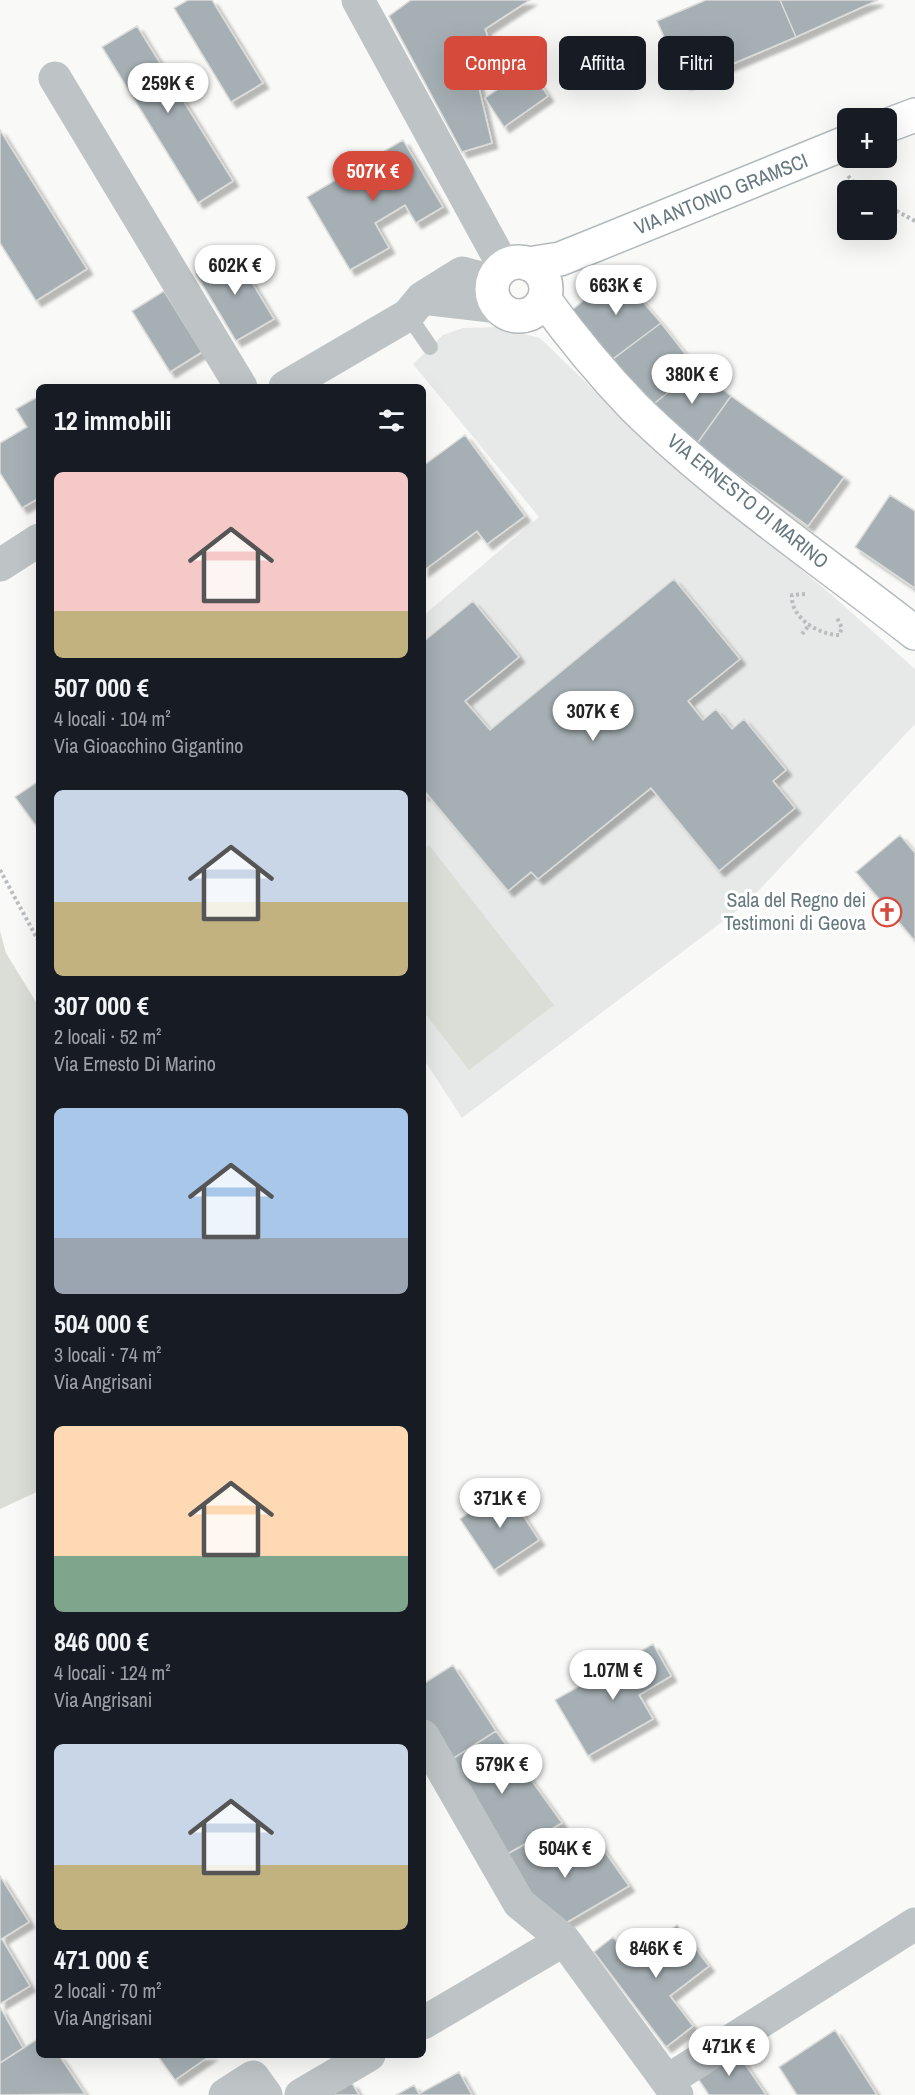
<!DOCTYPE html>
<html lang="it">
<head>
<meta charset="utf-8">
<style>
  body { margin:0; font-family:"Archivo Narrow",sans-serif; background:#20242c; color:#f1f3f6; height:100vh; display:flex; flex-direction:column; font-size:22px; white-space:nowrap }
  * { box-sizing:border-box; margin:0 }
  p { font-size:20px; color:#9ea1a6 }
  .icon { flex:none; width:33px; height:33px; fill:none; stroke:currentColor; stroke-width:2; stroke-linecap:round; stroke-linejoin:round }
  .map { position:relative; flex:1; overflow:hidden }
  .sheet { position:absolute; left:36px; top:384px; width:390px; height:1674px; display:flex; flex-direction:column; background:#171b24; border-radius:9px; box-shadow:0 6px 24px #0002 }
  .sheet>* { flex:none }
  .guide { position:absolute; left:444px; top:36px; width:381px; height:54px; display:flex; gap:12px }
  .controls { position:absolute; left:837px; top:108px; display:grid; gap:12px }
  .controls a { display:grid; place-items:center; width:60px; height:60px; border-radius:9px; background:#171b24; box-shadow:0 6px 24px #0002; font-size:30px }
  .price { position:absolute; translate:-50% -51px; padding:0 14px; border-radius:21px; background:#fff; color:#222; font-size:20px; line-height:39px; filter:drop-shadow(0 2px 3px #0008) }
  .price::after { content:''; position:absolute; left:50%; top:36px; width:18px; height:14px; margin-left:-9px; background:inherit; clip-path:polygon(0 0,100% 0,50% 100%) }
  .price.on { background:#d64a3b; color:#fff }
  ul { padding:0; list-style:none }
  li { display:grid; align-content:center; gap:12px; height:318px; padding:0 18px }
  li span { display:grid; place-items:center; height:186px; border-radius:9px; color:#555 }
  li>.icon { margin-inline-start:auto }
  span .icon { width:108px; height:108px; fill:#fffc; stroke-width:1 }
  li b { font-size:26px }
  h2 { display:flex; justify-content:space-between; align-items:center; height:72px; padding:0 18px; font-size:26px }
  .tag { padding:0 21px; border-radius:9px; background:#171b24; box-shadow:0 6px 24px #0002; font-size:21px; line-height:54px }
  .tag.on { background:#d64a3b; color:#fff }
  .map>svg:first-child { display:block }
</style>
</head>
<body>
<div class="map">
<svg width="915" height="2095" viewBox="0 0 915 2095">
  <defs>
    <filter id="shadow"><feDropShadow dx="5.5" dy="5.5" stdDeviation="1.5" flood-color="#0004"/></filter>
  </defs>
  <rect width="100%" height="100%" fill="#f9f9f7"/>
  <path fill="#e7e9e8" d="M497 327 540 338 631 426 833 596 915 669V724L747 903 462 1118 423 1058V616L539 517 413 364 443 335 463 328Z"/>
  <path fill="#daded7" d="M429 845 554 1005 469 1070 423 1011V850Z
    M0 931 6 953 39 1007V1491L0 1509Z"/>
  <path fill="#a6b0b4" stroke="#dbdbd9" stroke-width="1.5" filter="url(#shadow)" d="M188 0H212L263 83 231 102 174 8Z
    M411 0H530L485 29 492 50 473 63 492 143 462 152 389 16Z
    M706 0H780L796 37 685 84 657 21Z
    M780 0H878L796 37Z
    M137 26 233 181 198 203 102 47Z
    M529 68 548 96 504 127 485 98Z
    M0 130 87 269 36 301 0 243Z
    M403 140 443 207 416 223 405 205 375 223 389 248 350 270 307 197Z
    M233 251 274 319 236 341 196 274Z
    M617 272 661 323 613 359 571 311Z
    M164 291 202 352 170 372 132 311Z
    M661 323 697 369 650 407 613 359Z
    M697 369 731 396 696 445 650 407Z
    M39 396V498L22 508 0 473V443L27 427 16 409Z
    M731 396 844 477 808 526 696 445Z
    M465 435 525 516 487 544 477 531 423 571V466Z
    M890 495 915 511V588L855 547Z
    M674 579 740 659 688 701 703 720 716 709 732 729 744 719 786 770 773 781 795 808 719 871 651 788 538 879 531 872 508 891 426 793 423 795V642L473 601 519 657 465 701 490 730Z
    M39 781V830L15 797Z
    M900 835 915 853V941L856 872Z
    M505 1488 539 1540 494 1570 460 1519Z
    M653 1644 671 1676 639 1695 653 1719 588 1756 555 1700Z
    M453 1665 496 1731 446 1763 423 1727V1684Z
    M496 1731 562 1823 500 1858 446 1763Z
    M542 1835 562 1864 598 1842 629 1886 559 1927 500 1858Z
    M0 1876 29 1922 0 1940Z
    M677 1925 709 1966 670 1996 693 2026 666 2047 594 1952 613 1937 631 1960Z
    M2 1939 30 1986 0 2004V1940Z
    M0 2007 23 2048 0 2063Z
    M835 2030 877 2095H797L779 2067Z
    M39 2038V2055H59L85 2094 0 2095V2063Z
    M734 2048 766 2095H709L695 2074Z
    M157 2055H211L175 2080Z
    M459 2072 472 2095H396L414 2085 419 2094Z
    M352 2083 359 2095H330Z"/>
  <g fill="none" stroke-linecap="round" stroke-linejoin="round">
    <g stroke="#b3babd" stroke-width="36">
      <path id="secondary" d="M886 126 915 115
        M492 289a27 27 0 1 1 54 0a27 27 0 1 1-54 0Z
        M528 264 560 259 595 245 848 142
        M544 299C571 336 602 374 634 407 717 489 823 561 915 633"/>
    </g>
    <path stroke="#b9bdbf" stroke-width="4" stroke-dasharray="3 3" stroke-linecap="butt" d="M848 176 861 190
      M886 205 915 221
      M805 594 792 595C790 617 818 635 839 635L842 628 837 618
      M802 634 810 624
      M0 870 39 942"/>
    <path stroke="#bec4c6" stroke-width="16" d="M408 315 430 347"/>
    <path stroke="#bec4c6" stroke-width="33" d="M358 0 504 267
      M55 78 241 387
      M422 298 499 307
      M285 387 408 315 422 298 462 273 493 281
      M0 565 39 540
      M423 1736 519 1903 564 1940 677 2095
      M423 2023 564 1940
      M667 2081 915 1924
      M225 2095 253 2077 266 2095
      M301 2095 369 2055"/>
    <use href="#secondary" stroke="#fff" stroke-width="33"/>
  </g>
  <defs>
    <g id="church-ring" transform="scale(1.5)"><circle r="9.5" fill="#fff" stroke="#d64a3b" stroke-width="1.5"/><path d="M-1.2-6h2.4v3.5h3.3v2.4h-3.3V6h-2.4V-.1h-3.3v-2.4h3.3Z" fill="#d64a3b"/></g>
  </defs>
  <g fill-rule="evenodd">
    <use href="#church-ring" x="887" y="912"/>
  </g>
  <g text-anchor="middle" stroke-width="6" stroke-linejoin="round" paint-order="stroke">
    <g font-size="20" fill="#667880" stroke="#fff">
      <text transform="translate(721 194) rotate(-22)" y="7">VIA ANTONIO GRAMSCI</text>
      <text transform="translate(748 501) rotate(39)" y="7">VIA ERNESTO DI MARINO</text>
    </g>
    <g font-size="20" fill="#667880" stroke="#fff" text-anchor="end">
      <text x="866" y="907">Sala del Regno dei<tspan x="866" dy="23">Testimoni di Geova</tspan></text>
    </g>
  </g>
</svg>
<div class="controls">
<a>+</a>
<a>−</a>
</div>
<b class="price" style="left:168px;top:114px">259K €</b>
<b class="price on" style="left:373px;top:202px">507K €</b>
<b class="price" style="left:235px;top:296px">602K €</b>
<b class="price" style="left:616px;top:316px">663K €</b>
<b class="price" style="left:692px;top:405px">380K €</b>
<b class="price" style="left:593px;top:742px">307K €</b>
<b class="price" style="left:500px;top:1529px">371K €</b>
<b class="price" style="left:613px;top:1701px">1.07M €</b>
<b class="price" style="left:502px;top:1795px">579K €</b>
<b class="price" style="left:565px;top:1879px">504K €</b>
<b class="price" style="left:656px;top:1979px">846K €</b>
<b class="price" style="left:729px;top:2077px">471K €</b>
<div class="guide">
<a class="tag on">Compra</a>
<a class="tag">Affitta</a>
<a class="tag">Filtri</a>
</div>
<section class="sheet">
<h2>12 immobili<svg class="icon" aria-label="filters" viewBox="0 0 24 24"><path d="M4 7h16M4 17h16"/><circle cx="9" cy="7" r="2"/><circle cx="15" cy="17" r="2"/></svg></h2>
<ul>
<li><span style="background:linear-gradient(#f6c9c9 75%,#c2b280 0)"><svg class="icon" aria-label="home" viewBox="0 0 24 24"><path d="M3 11l9-7 9 7M6 9v11h12V9"/></svg></span><div><b>507 000 €</b><p>4 locali · 104 m²</p><p>Via Gioacchino Gigantino</p></div></li>
<li><span style="background:linear-gradient(#c9d6e8 60%,#c2b280 0)"><svg class="icon" aria-label="home" viewBox="0 0 24 24"><path d="M3 11l9-7 9 7M6 9v11h12V9"/></svg></span><div><b>307 000 €</b><p>2 locali · 52 m²</p><p>Via Ernesto Di Marino</p></div></li>
<li><span style="background:linear-gradient(#a9c7e8 70%,#9aa5b1 0)"><svg class="icon" aria-label="home" viewBox="0 0 24 24"><path d="M3 11l9-7 9 7M6 9v11h12V9"/></svg></span><div><b>504 000 €</b><p>3 locali · 74 m²</p><p>Via Angrisani</p></div></li>
<li><span style="background:linear-gradient(#ffd9b3 70%,#7fa58c 0)"><svg class="icon" aria-label="home" viewBox="0 0 24 24"><path d="M3 11l9-7 9 7M6 9v11h12V9"/></svg></span><div><b>846 000 €</b><p>4 locali · 124 m²</p><p>Via Angrisani</p></div></li>
<li><span style="background:linear-gradient(#c9d6e8 65%,#c2b280 0)"><svg class="icon" aria-label="home" viewBox="0 0 24 24"><path d="M3 11l9-7 9 7M6 9v11h12V9"/></svg></span><div><b>471 000 €</b><p>2 locali · 70 m²</p><p>Via Angrisani</p></div></li>
</ul>
</section>
</div>
</body>
</html>
